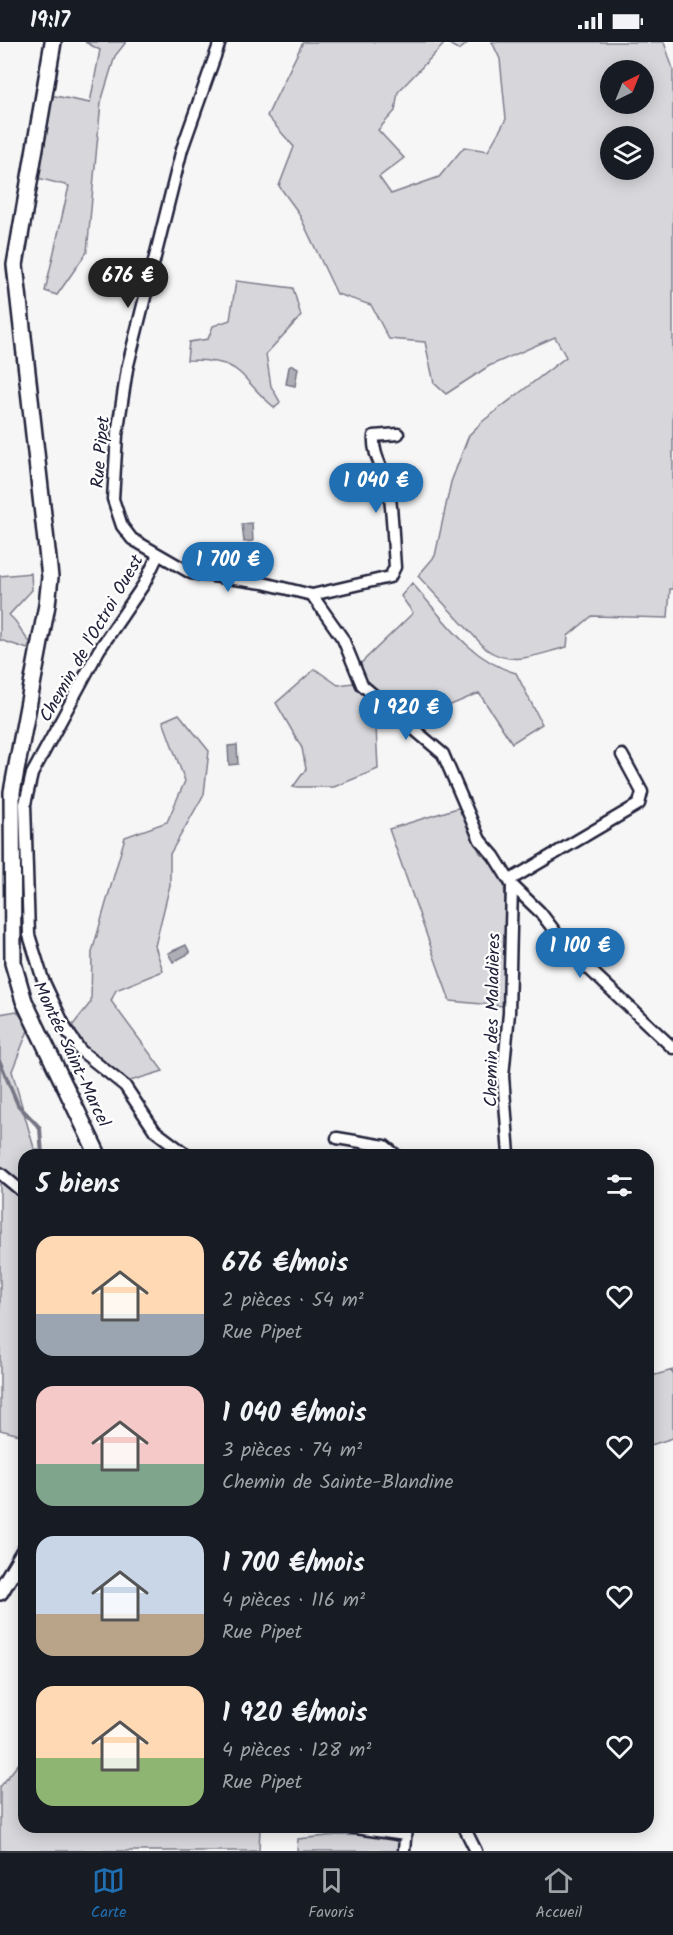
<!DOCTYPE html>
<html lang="fr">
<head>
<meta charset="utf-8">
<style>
  body { margin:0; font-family:Kalam,sans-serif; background:#20242c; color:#f1f3f6; height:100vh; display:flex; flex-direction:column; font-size:22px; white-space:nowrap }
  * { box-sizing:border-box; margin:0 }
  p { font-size:20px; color:#9ea1a6 }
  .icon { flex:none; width:33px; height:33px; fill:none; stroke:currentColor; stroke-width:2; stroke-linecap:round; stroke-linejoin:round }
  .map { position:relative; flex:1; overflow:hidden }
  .panel { position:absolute; left:18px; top:1107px; width:636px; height:684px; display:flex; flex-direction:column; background:#171b24; border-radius:18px; box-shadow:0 3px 15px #0003 }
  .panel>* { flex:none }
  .needle { width:39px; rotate:43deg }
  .controls { position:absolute; left:600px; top:18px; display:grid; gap:12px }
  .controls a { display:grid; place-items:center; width:54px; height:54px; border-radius:50%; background:#171b24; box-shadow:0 3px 15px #0003; font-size:30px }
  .price { position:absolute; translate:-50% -51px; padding:0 14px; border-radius:21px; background:#1f6fb2; color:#fff; font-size:20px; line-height:39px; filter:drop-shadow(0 2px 3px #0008) }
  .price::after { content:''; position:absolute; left:50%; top:36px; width:18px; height:14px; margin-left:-9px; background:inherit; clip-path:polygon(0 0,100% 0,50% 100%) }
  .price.current { background:#222; color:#fff }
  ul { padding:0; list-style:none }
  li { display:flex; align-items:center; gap:18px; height:150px; padding:0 18px }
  li span { display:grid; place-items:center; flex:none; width:168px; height:120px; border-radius:18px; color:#555 }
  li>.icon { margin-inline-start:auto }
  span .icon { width:72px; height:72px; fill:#fffc; stroke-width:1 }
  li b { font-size:26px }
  h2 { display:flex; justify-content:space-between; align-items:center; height:72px; padding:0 18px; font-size:26px }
  .status { display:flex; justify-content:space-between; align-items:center; height:42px; padding:0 30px; background:#171b24; direction:ltr }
  .status svg { height:16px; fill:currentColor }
  .dock { display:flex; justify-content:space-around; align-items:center; height:84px; border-top:2px solid #363941; background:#171b24; font-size:16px; color:#9ea1a6 }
  .dock a { display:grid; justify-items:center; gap:3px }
  .dock .current { color:#1f6fb2 }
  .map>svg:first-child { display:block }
</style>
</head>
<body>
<div class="status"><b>19:17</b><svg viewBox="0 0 49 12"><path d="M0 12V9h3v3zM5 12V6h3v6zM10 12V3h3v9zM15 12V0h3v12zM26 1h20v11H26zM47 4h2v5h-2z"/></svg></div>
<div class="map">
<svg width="673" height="1809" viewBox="0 0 673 1809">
  <rect width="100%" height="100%" fill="#f6f6f7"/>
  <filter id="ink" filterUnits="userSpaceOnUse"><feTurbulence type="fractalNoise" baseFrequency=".0167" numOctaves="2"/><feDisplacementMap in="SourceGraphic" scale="12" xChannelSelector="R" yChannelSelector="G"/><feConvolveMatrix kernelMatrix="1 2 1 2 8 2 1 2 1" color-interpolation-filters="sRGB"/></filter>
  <g filter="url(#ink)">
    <path fill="#d7d7db" stroke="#7c7c8b" stroke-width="1.5" fill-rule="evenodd" d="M85 0H126L115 14 101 60 87 210 57 253 45 249 69 144 34 135 50 53 90 61 100 8Z
      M303 0H469L459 8 446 0 398 50 395 69 378 88 404 116 379 135 391 152 439 135 464 105 488 109 506 77 500 17 492 0H664L673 27V547H670L668 576 592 574 568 594 567 605C537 612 513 626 486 607L418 534 435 514 451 440 469 393 483 379 566 315 555 295 489 324 446 352 434 341 425 300 389 297 371 263 337 252 298 170 279 144 294 105 267 74ZM610 28H644V62H610ZM610 94H644V128H610Z
      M236 239 293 246 301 274 266 312 271 344 280 360 275 366C235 333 247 318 187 318L189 300 208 297 213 284 230 278Z
      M31 531 32 548 9 573C20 581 21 592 30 600L28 607 0 598V534Z
      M412 541C443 576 469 618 516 631L542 682 512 701 479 651 411 680 366 641 358 624 413 571 401 554Z
      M315 627 338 643 353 641 387 672 376 685 378 727 334 745H293L306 727 302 706 276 661Z
      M179 672 209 709 204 752 170 812V843L155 904 163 929 116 948 111 959 163 1029 127 1040 85 1007 69 988 91 960 92 910 125 795 167 780 185 739 163 679Z
      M461 765 480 811C489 816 498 830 503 840 507 850 507 953 503 964L450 959 389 787Z
      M17 969 29 986 12 1029 34 1106 46 1113H24V1394L0 1388V972Z
      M673 1328V1396L648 1404V1335Z
      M24 1715V1785H260L259 1809H0V1745Z
      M338 1793C357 1794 386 1789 401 1803L400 1809H297L298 1797Z"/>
    <path fill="#aeaeb7" stroke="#767685" stroke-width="1.5" d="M292 323 298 326 295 344 286 342 289 325Z
      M252 481 253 499 244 500 242 482Z
      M237 703 238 722 229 723 228 704Z
      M186 903 190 911 173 920 168 911Z"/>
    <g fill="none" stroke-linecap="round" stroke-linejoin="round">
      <path stroke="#767685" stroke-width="4" d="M0 1020 18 1063 40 1086 42 1113"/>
      <g stroke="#22223b" stroke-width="15">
        <path id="minor" d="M220 0 182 107 127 327 117 393 113 457 122 484 132 497 191 531 263 541 312 553 343 597 362 643 443 712 480 798 494 814 512 843 540 870 570 909 673 1006
          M158 513 144 542 99 608 32 732 25 762 29 893 43 938 66 987 80 1008 125 1044 155 1089 187 1113
          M312 553 390 535 395 525C393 500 393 474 389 449 386 429 372 415 374 394L398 392
          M510 838 639 762 642 750 622 713
          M337 1096 385 1104 396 1113
          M509 1113 503 1034 509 971 512 843
          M0 1131 24 1151
          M349 1785 405 1793
          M464 1785 476 1809
          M404 1809 406 1785"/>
      </g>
      <g stroke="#22223b" stroke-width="20">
        <path id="secondary" d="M53 0 15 223 50 535 47 563 12 750 13 921 24 959 98 1113
          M0 1550 24 1510"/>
      </g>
      <use href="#minor" stroke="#fff" stroke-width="10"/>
      <use href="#secondary" stroke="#fff" stroke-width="15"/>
    </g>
  </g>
  <g text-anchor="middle" stroke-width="4.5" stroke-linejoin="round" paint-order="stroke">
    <g font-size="18" fill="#22223b" stroke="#fff">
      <text transform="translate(100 410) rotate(-85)" y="6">Rue Pipet</text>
      <text transform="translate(91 596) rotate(-60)" y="6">Chemin de l'Octroi Ouest</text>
      <text transform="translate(492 978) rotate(-89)" y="6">Chemin des Maladières</text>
      <text transform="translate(72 1012) rotate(65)" y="6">Montée Saint-Marcel</text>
    </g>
  </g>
</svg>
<div class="controls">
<a><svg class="needle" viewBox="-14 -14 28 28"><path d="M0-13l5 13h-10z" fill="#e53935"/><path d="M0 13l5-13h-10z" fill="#9ea1a6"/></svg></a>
<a><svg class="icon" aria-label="layers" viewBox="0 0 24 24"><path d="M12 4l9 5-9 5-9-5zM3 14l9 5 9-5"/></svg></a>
</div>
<b class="price current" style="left:128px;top:267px">676 €</b>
<b class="price" style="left:376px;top:472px">1 040 €</b>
<b class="price" style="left:228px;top:551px">1 700 €</b>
<b class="price" style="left:406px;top:699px">1 920 €</b>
<b class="price" style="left:580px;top:937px">1 100 €</b>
<section class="panel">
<h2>5 biens<svg class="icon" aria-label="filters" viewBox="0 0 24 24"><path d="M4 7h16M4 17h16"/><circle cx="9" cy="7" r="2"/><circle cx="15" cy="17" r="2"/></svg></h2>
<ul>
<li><span style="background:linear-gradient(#ffd9b3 65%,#9aa5b1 0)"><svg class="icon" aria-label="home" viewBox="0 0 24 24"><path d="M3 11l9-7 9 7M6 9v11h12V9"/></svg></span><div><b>676 €/mois</b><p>2 pièces · 54 m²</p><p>Rue Pipet</p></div><svg class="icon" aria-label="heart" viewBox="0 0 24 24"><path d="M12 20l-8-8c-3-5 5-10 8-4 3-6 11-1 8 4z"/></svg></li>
<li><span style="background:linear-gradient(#f6c9c9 65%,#7fa58c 0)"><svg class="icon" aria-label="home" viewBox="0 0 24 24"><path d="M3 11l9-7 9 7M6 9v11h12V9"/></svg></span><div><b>1 040 €/mois</b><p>3 pièces · 74 m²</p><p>Chemin de Sainte-Blandine</p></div><svg class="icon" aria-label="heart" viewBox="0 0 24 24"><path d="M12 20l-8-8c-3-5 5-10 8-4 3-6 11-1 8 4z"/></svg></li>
<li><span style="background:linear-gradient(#c9d6e8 65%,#b9a48a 0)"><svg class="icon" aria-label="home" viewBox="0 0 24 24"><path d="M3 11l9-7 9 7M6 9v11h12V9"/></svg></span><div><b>1 700 €/mois</b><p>4 pièces · 116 m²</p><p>Rue Pipet</p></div><svg class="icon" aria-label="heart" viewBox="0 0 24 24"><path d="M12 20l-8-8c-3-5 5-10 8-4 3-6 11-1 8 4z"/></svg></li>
<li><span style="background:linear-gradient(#ffd9b3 60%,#8fb573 0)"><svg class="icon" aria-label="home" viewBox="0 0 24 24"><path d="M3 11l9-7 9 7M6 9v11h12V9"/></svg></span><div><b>1 920 €/mois</b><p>4 pièces · 128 m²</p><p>Rue Pipet</p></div><svg class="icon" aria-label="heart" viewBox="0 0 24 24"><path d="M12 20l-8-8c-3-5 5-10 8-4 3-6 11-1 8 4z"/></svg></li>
</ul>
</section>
</div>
<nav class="dock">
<a class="current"><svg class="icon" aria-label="map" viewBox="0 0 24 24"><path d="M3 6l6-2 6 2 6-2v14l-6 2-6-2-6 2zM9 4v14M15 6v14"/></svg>Carte</a>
<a><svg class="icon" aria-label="saved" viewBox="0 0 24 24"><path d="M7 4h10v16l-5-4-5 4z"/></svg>Favoris</a>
<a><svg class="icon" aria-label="home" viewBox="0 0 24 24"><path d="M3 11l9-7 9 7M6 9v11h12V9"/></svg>Accueil</a>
</nav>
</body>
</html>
